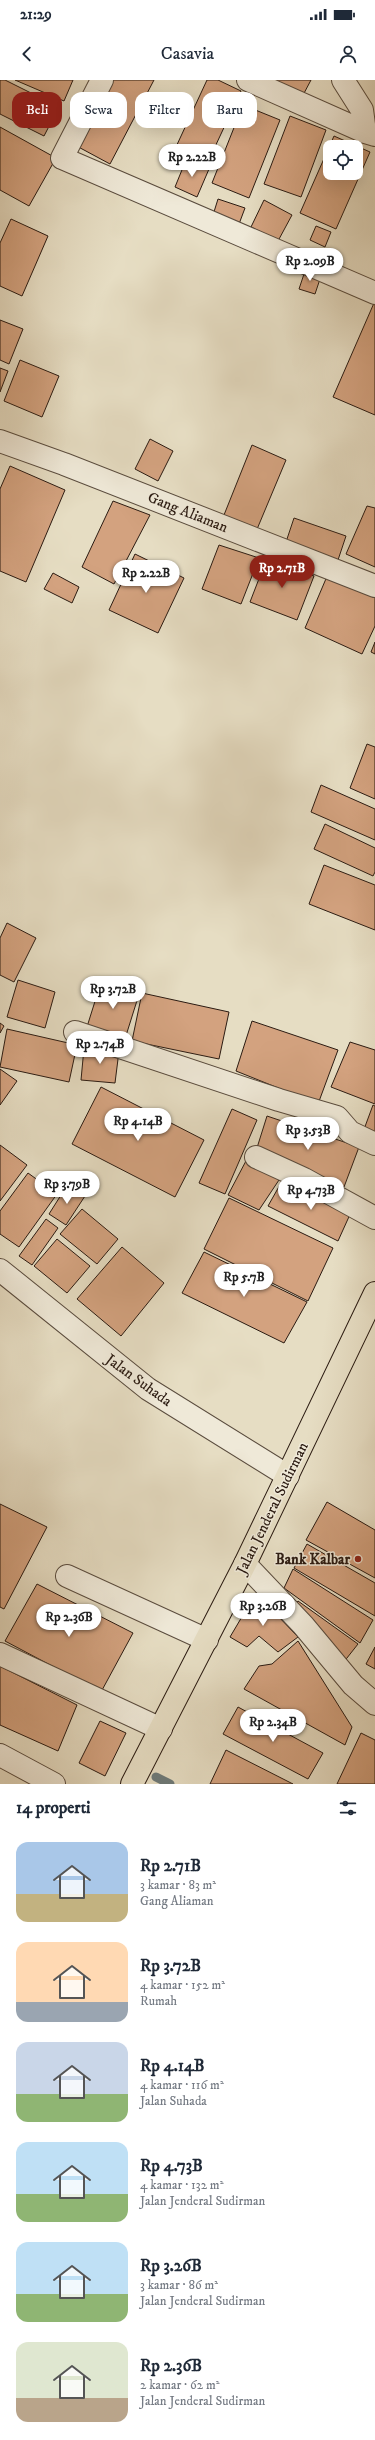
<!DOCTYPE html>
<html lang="id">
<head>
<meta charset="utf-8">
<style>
  body { margin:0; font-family:"IM FELL DW Pica",serif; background:#f6f6f7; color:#1f2937; height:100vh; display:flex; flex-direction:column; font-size:15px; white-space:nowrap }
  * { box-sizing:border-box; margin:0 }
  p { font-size:13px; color:#747a83 }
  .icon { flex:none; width:22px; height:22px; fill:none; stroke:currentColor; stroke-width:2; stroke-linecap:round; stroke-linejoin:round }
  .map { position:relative; height:1704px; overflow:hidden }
  .side { display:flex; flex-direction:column; background:#fff; flex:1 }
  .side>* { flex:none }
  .banner { position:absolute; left:12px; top:12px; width:351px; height:36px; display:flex; gap:8px }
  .tools { position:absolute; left:323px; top:60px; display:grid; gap:8px }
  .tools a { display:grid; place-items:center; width:40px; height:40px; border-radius:8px; background:#fff; box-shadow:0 4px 16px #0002; font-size:20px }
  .price { position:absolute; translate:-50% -34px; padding:0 9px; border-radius:14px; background:#fff; color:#222; font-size:13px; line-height:26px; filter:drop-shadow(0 1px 2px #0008) }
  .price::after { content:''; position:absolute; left:50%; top:24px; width:12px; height:9px; margin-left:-6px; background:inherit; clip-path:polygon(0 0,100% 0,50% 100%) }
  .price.current { background:#8f2418; color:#fff }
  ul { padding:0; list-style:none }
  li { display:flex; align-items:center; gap:12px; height:100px; padding:0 16px }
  li span { display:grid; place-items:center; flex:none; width:112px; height:80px; border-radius:12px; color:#555 }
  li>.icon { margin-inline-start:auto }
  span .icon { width:48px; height:48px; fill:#fffc; stroke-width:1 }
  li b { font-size:17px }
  h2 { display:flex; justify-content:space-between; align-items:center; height:48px; padding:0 16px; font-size:17px }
  .chip { padding:0 14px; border-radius:12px; background:#fff; box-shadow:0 4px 16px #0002; font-size:14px; line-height:36px }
  .chip.current { background:#8f2418; color:#fff }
  .status { display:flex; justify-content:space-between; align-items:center; height:28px; padding:0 20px; background:#fff; direction:ltr }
  .status svg { height:11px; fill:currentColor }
  header { display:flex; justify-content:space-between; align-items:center; height:52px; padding:0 16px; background:#fff; font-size:18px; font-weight:600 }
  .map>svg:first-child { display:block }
</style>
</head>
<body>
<div class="status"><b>21:29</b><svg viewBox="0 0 49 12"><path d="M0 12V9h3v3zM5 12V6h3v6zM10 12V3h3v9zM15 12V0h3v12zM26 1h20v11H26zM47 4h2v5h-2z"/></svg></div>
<header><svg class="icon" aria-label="back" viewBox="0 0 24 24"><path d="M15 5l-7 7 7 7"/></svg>Casavia<svg class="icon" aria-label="person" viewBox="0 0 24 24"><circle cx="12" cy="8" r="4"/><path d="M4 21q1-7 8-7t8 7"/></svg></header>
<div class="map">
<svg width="375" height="1704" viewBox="0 0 375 1704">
  <rect width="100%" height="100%" fill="#e6ddc3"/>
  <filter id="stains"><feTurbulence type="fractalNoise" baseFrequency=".005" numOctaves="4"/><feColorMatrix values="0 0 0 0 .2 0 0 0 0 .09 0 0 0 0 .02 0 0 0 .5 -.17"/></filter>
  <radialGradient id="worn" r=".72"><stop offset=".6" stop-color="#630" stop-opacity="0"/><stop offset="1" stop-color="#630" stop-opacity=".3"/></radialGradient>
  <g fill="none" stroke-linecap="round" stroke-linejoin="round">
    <path stroke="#6e7a79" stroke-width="9" d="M156 1697 170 1704"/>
  </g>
  <path fill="#d3a27f" stroke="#2b1b12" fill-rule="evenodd" d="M0 0H5L59 27 44 56 0 34Z
    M15 0H73L64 21Z
    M104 0H154L110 84 71 63Z
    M207 0H218L241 11 207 84 175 69Z
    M270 0H311L302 17Z
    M243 25 280 40 249 118 212 103Z
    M290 36 326 50 301 117 264 104Z
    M0 47 56 78 29 126 0 110Z
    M334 56 370 72 336 149 300 133ZM330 67H356V93H330Z
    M186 80 209 89 197 117 175 107Z
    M218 119 245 128 239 144 213 135Z
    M264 120 292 135 278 161 251 147Z
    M11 139 48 156 22 216 0 206V163Z
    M316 146 331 152 325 167 310 160Z
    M305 191 321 196 315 214 299 209Z
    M374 223 375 224V335L333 317Z
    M0 240 23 249 9 284 0 280Z
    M20 280 59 296 42 337 4 321Z
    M0 288 8 291 0 312Z
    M150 359 173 371 158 401 135 389Z
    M252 365 286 380 255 454 222 440Z
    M10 386 65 410 26 502 0 491V409Z
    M113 421 150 435 114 504 82 487Z
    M367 426 375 428V487L346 474Z
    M294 438 346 456 337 483 285 465Z
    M219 465 259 478 241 524 202 509Z
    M135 474 184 498 158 553 109 530Z
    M267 478 314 496 297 540 250 522Z
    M53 493 79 507 72 523 44 509Z
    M328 494 375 516V546L362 574 305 548Z
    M375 562V574L371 572Z
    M367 664 375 667V719L350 708Z
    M321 705 375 729V760L311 732Z
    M325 744 375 768V792L373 796 314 769Z
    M324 785 375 805V850L309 824Z
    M7 843 36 858 14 902 0 895V858Z
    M102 899 140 911 124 962 86 950Z
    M18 900 55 912 45 948 7 937Z
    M142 913 229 932 219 979 132 961Z
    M252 941 338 970 318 1024 236 991Z
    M0 943 4 946 0 953Z
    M7 949 77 965 69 1002 0 987Z
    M350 962 375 970V1024L331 1007Z
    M84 968 119 971 115 1003 81 1000Z
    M0 989 17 1001 0 1025Z
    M101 1007 204 1060 175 1117 72 1064Z
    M373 1025 375 1026V1057L363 1052Z
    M232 1029 257 1040 225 1114 199 1103Z
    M267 1036 359 1067 344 1107 256 1071Z
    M0 1065 27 1085 0 1121Z
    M247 1079 283 1094 259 1130 228 1115Z
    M28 1093 57 1114 19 1167 0 1154V1131Z
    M281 1103 352 1130 338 1161 268 1126Z
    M68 1104 85 1116 66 1145 49 1134Z
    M229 1118 333 1168 308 1221 204 1169Z
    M82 1129 118 1159 97 1184 60 1154Z
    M46 1139 58 1148 32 1185 19 1176Z
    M57 1159 90 1186 67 1213 34 1186Z
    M122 1167 164 1203 121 1256 77 1219Z
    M204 1172 307 1222 284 1263 182 1213Z
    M327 1422 375 1450V1498L306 1460Z
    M0 1424 47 1447 4 1529 0 1527Z
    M307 1464 375 1503V1536L294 1488Z
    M293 1489 373 1540 360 1563 284 1508Z
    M37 1504 133 1553 101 1612 5 1561Z
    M256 1513 298 1557 278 1572 259 1556 247 1567 230 1557Z
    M298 1521 358 1564 343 1583 292 1529Z
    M298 1561 352 1647 345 1665 244 1609 259 1586 272 1584Z
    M375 1567V1589L366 1584Z
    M0 1586 77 1625 58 1671 0 1645Z
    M238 1627 323 1673 308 1699 223 1654Z
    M100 1641 126 1653 105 1696 79 1683Z
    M361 1653 375 1660V1704H337Z
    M226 1670 293 1704H210Z"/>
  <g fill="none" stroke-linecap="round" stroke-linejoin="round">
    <g stroke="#5a4c3e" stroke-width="24">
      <path id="minor" d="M102 0 62 78 375 213
        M248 0 365 52
        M343 0 362 30 365 52 375 55
        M0 361 64 384 375 506
        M75 952 279 1020 337 1037 350 1052 375 1064
        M256 1077 304 1099 375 1138
        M0 1190 148 1309 288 1396
        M245 1484 303 1545 353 1605 375 1624
        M67 1496 207 1560
        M0 1574 161 1649
        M0 1675 54 1704"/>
    </g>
    <g stroke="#2b1b12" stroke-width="24">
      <path id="major" d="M132 1704 245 1484 375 1213"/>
    </g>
    <use href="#minor" stroke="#efe9d8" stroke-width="22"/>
    <use href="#major" stroke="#e6ddc3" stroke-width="22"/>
  </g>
  <circle fill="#8f2418" stroke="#efe9d8" stroke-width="1.5" cx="358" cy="1479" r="4"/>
  <g text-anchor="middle" stroke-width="3" stroke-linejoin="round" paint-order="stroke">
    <g font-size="15" fill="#2b1b12" stroke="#efe9d8">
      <text transform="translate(188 432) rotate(22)" y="5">Gang Aliaman</text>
      <text transform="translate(139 1300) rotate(36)" y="5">Jalan Suhada</text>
      <text transform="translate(272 1428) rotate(-64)" y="5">Jalan Jenderal Sudirman</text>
    </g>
    <g font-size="15" font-weight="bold" fill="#2b1b12" stroke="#efe9d8" text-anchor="end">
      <text x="350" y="1484">Bank Kalbar</text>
    </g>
  </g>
  <rect width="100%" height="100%" filter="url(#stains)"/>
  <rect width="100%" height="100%" fill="url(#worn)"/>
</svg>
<div class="tools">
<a><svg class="icon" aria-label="locate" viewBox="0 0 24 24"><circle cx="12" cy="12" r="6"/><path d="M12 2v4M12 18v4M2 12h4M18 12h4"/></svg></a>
</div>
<b class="price" style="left:192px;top:98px">Rp 2.22B</b>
<b class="price" style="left:310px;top:202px">Rp 2.09B</b>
<b class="price current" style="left:282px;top:509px">Rp 2.71B</b>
<b class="price" style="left:146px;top:514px">Rp 2.22B</b>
<b class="price" style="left:113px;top:930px">Rp 3.72B</b>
<b class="price" style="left:100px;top:985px">Rp 2.74B</b>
<b class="price" style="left:138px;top:1062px">Rp 4.14B</b>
<b class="price" style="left:308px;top:1071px">Rp 3.53B</b>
<b class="price" style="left:67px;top:1125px">Rp 3.79B</b>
<b class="price" style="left:311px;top:1131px">Rp 4.73B</b>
<b class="price" style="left:244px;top:1218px">Rp 5.7B</b>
<b class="price" style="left:263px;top:1547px">Rp 3.26B</b>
<b class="price" style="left:69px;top:1558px">Rp 2.36B</b>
<b class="price" style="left:273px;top:1663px">Rp 2.34B</b>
<div class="banner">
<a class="chip current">Beli</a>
<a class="chip">Sewa</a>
<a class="chip">Filter</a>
<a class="chip">Baru</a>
</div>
</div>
<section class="side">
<h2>14 properti<svg class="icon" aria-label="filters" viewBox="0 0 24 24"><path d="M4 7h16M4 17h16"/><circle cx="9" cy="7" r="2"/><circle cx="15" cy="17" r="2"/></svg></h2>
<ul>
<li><span style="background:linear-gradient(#a9c7e8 65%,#c2b280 0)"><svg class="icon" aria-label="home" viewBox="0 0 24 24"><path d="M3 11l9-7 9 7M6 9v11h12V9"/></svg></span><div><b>Rp 2.71B</b><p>3 kamar · 83 m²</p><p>Gang Aliaman</p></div></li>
<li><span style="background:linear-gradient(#ffd9b3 75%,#9aa5b1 0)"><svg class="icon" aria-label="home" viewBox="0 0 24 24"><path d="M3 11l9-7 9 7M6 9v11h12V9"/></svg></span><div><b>Rp 3.72B</b><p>4 kamar · 152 m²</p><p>Rumah</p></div></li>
<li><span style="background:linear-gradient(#c9d6e8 65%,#8fb573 0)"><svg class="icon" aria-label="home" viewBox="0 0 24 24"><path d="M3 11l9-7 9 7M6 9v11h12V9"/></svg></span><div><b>Rp 4.14B</b><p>4 kamar · 116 m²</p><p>Jalan Suhada</p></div></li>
<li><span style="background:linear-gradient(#bfe0f5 65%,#8fb573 0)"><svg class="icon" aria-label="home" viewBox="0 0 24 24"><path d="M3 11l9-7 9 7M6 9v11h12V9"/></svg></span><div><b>Rp 4.73B</b><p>4 kamar · 132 m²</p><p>Jalan Jenderal Sudirman</p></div></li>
<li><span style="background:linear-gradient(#bfe0f5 65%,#8fb573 0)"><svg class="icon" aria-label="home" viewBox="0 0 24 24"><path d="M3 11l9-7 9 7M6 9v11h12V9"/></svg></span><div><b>Rp 3.26B</b><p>3 kamar · 86 m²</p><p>Jalan Jenderal Sudirman</p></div></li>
<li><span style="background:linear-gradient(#dfe7d0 70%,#b9a48a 0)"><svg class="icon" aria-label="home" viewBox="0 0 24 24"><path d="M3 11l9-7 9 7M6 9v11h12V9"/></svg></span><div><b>Rp 2.36B</b><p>2 kamar · 62 m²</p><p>Jalan Jenderal Sudirman</p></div></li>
</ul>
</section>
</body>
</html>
